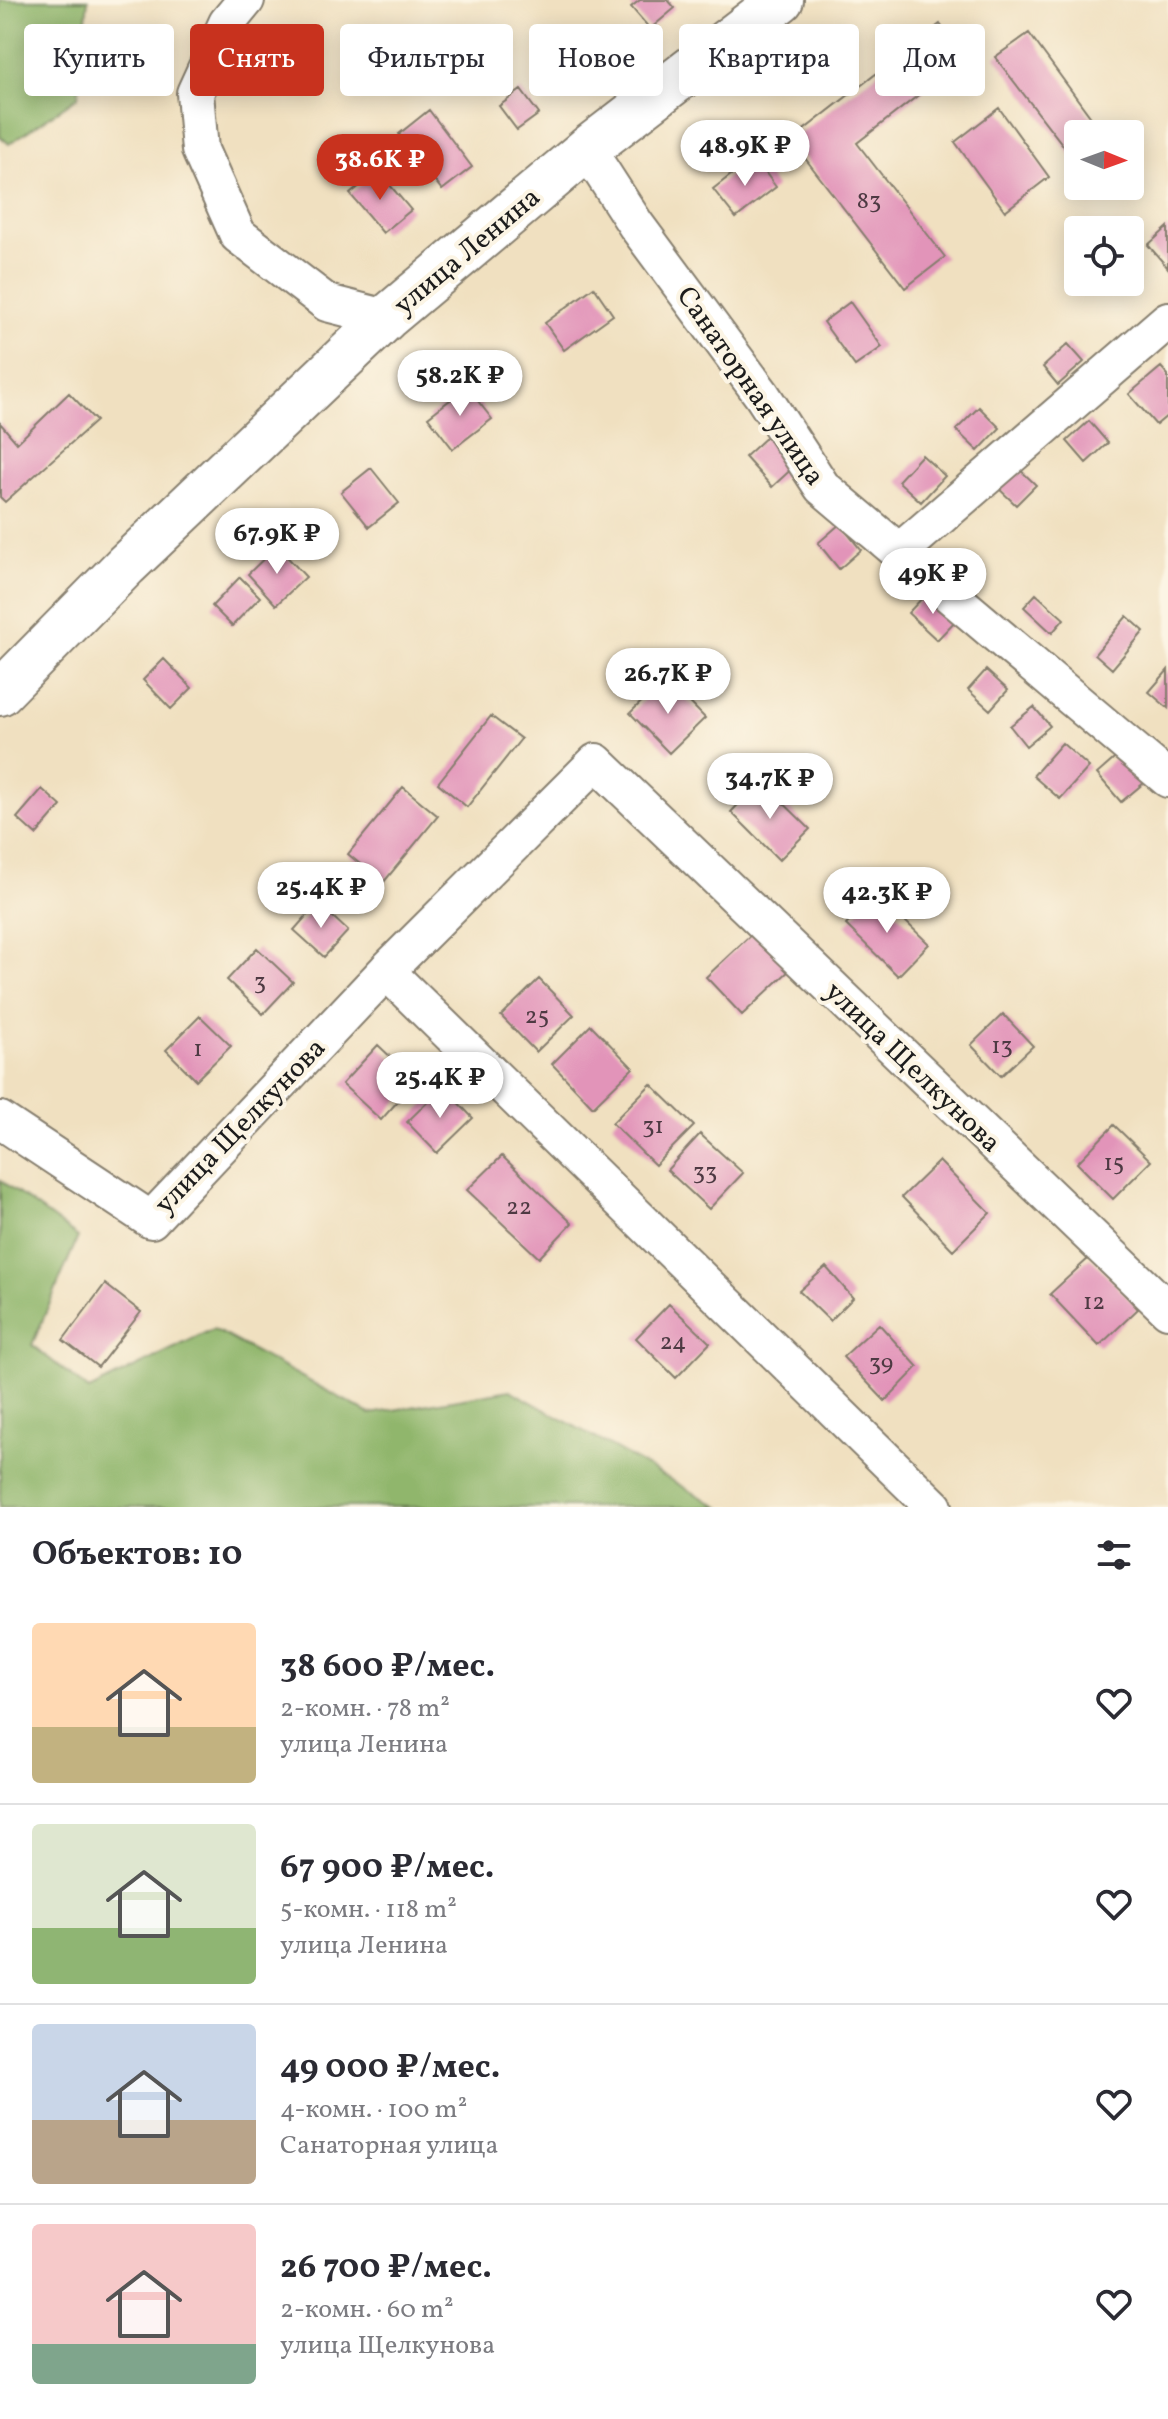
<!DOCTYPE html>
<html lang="ru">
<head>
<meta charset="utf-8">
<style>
  body { margin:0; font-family:Vollkorn,serif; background:#f7f7f7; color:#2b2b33; height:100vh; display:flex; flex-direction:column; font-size:30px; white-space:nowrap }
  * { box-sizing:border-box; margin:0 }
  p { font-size:26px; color:#7c7c81 }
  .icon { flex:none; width:44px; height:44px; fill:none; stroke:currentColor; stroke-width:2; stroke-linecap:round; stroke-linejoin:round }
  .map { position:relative; height:1507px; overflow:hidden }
  .side { display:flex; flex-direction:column; background:#fff; flex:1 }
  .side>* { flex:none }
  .top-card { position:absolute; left:24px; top:24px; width:1120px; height:72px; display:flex; gap:16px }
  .needle { width:52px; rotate:91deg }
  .fabs { position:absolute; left:1064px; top:120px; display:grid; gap:16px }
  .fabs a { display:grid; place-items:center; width:80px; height:80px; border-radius:8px; background:#fff; box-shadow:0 4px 20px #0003; font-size:40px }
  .price { position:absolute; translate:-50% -68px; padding:0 18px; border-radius:28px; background:#fff; color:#222; font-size:26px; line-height:52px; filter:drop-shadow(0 2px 4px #0008) }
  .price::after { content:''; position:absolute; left:50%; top:48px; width:24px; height:18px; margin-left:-12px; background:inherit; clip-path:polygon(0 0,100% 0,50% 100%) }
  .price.active { background:#c8321e; color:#fff }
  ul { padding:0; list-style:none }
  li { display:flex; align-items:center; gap:24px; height:200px; padding:0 32px }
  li+li { border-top:2px solid #e1e1e2 }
  li span { display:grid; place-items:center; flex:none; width:224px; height:160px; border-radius:8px; color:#555 }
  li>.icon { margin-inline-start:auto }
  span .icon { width:96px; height:96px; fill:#fffc; stroke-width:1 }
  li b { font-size:34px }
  h2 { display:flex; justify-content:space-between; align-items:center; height:96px; padding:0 32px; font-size:34px }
  .pill { padding:0 28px; border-radius:8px; background:#fff; box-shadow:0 4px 20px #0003; font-size:28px; line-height:72px }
  .pill.active { background:#c8321e; color:#fff }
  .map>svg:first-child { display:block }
</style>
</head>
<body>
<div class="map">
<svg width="1168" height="1507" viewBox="0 0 1168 1507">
  <rect width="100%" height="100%" fill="#fcf5e5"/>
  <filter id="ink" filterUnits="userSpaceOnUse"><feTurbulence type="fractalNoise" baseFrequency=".0125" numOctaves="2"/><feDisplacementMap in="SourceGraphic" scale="16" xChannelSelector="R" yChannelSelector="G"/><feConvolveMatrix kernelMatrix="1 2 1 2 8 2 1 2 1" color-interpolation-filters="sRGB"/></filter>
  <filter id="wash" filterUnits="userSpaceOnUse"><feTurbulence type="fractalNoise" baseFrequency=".006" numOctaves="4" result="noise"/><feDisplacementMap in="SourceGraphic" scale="32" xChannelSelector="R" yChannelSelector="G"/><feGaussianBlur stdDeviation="1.8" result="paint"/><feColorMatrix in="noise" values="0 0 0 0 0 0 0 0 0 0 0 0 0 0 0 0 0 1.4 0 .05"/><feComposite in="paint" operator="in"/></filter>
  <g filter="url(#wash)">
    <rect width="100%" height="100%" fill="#f0e0c0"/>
    <path fill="#90b66c" stroke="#566944" stroke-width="2" d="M0 0H88L78 97 9 144 0 136Z
      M0 1180 78 1237 32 1345 89 1390 213 1329 370 1414 510 1390 719 1507H0Z"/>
    <g id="blocks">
      <path fill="#e294b9" d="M640 0H668L675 8 650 29 631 7Z
        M940 24 966 58 857 143 945 257 905 288 791 140Z
        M1029 33 1103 134H1078V154L1073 158 995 57Z
        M587 37 607 62 585 79 565 54Z
        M521 90 539 114 517 130 499 106Z
        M999 108 1049 177 1005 211 955 142Z
        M429 110 472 167 442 190 399 134Z
        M754 157 776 187 736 218 713 189Z
        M378 171 411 210 383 233 350 194Z
        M1168 227V268L1148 245Z
        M594 287 613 315 564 350 545 323Z
        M850 302 882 347 855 366 823 322Z
        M1068 344 1084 362 1058 385 1043 367Z
        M1161 367 1168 375V415L1156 425 1129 394Z
        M467 387 492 419 453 449 428 417Z
        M69 393 96 421 5 502 0 497V423L17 443Z
        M979 407 1000 428 978 451 956 430Z
        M1089 421 1108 443 1086 463 1067 441Z
        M769 435 796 465 772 487 745 457Z
        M922 455 945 476 921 502 898 481Z
        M1014 464 1036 485 1016 505 995 485Z
        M371 468 399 503 369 527 341 492Z
        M840 524 861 550 839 569 818 543Z
        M277 546 306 577 276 605 248 574Z
        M240 577 260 597 232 626 212 606Z
        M929 591 958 618 937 640 908 613Z
        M1036 594 1064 619 1052 633 1024 607Z
        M1127 616 1144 631 1112 669 1095 654Z
        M164 659 192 688 171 709 143 680Z
        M986 670 1008 690 990 710 968 690Z
        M1168 670V708L1149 692Z
        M666 678 705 718 669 753 630 713Z
        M1034 707 1050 726 1026 746 1010 726Z
        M491 716 521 739 467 807 438 783Z
        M1062 743 1089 767 1060 799 1033 776Z
        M1121 753 1145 782 1121 802 1097 774Z
        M761 781 810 829 779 860 731 812Z
        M403 787 438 816 383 883 348 854Z
        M42 789 61 806 36 835 17 818Z
        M876 893 929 944 898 976 846 925Z
        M318 903 348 931 324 957 294 930Z
        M756 930 792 968 742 1015 706 977Z
        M257 948 293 982 263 1014 227 980Z
        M539 979 574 1015 536 1052 501 1016Z
        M1003 1014 1033 1046 1001 1076 971 1045Z
        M200 1016 231 1046 196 1080 166 1050Z
        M591 1025 633 1068 593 1107 552 1064Z
        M378 1045 416 1081 381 1120 342 1084Z
        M651 1084 694 1126 655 1165 612 1123Z
        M443 1087 473 1118 437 1153 407 1122Z
        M1114 1125 1151 1161 1113 1199 1077 1163Z
        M700 1134 743 1173 709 1209 667 1170Z
        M502 1156 572 1223 539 1258 467 1190Z
        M939 1161 990 1213 953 1250 902 1197Z
        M1090 1257 1138 1309 1099 1346 1050 1294Z
        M826 1267 853 1298 830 1321 799 1291Z
        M105 1284 141 1312 98 1367 63 1340Z
        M669 1304 710 1343 676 1378 636 1338Z
        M879 1324 918 1367 885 1401 843 1357Z"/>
    </g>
  </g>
  <g filter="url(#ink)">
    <use href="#blocks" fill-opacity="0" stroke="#867e6e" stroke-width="2"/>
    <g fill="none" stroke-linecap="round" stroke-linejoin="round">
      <g stroke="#867e6e" stroke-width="40">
        <path id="minor" d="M246 0 227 23 195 93 200 150 238 235 327 303 386 318
          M587 149 636 225 762 395 822 487 1168 779
          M898 553 1168 320
          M386 971 934 1507
          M0 1120 151 1220 386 971 596 762 1168 1310"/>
      </g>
      <g stroke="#867e6e" stroke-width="48">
        <path id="major" d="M0 693 126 565 386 318 587 149 781 0"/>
      </g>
      <use href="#minor" stroke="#fff" stroke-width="36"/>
      <use href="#major" stroke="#fff" stroke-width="44"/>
    </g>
  </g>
  <g text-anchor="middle" stroke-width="8" stroke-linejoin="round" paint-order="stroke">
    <g font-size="24" fill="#4e3a43">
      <text x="869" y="208">83</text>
      <text x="260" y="989">3</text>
      <text x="537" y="1023">25</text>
      <text x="1002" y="1053">13</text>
      <text x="198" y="1056">1</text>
      <text x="653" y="1133">31</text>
      <text x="1114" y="1170">15</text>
      <text x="705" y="1179">33</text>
      <text x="519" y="1214">22</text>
      <text x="1094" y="1309">12</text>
      <text x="673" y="1349">24</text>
      <text x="881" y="1370">39</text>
    </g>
    <g font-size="28" fill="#1c1c1c" stroke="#fcf5e5">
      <text transform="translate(466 250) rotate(-40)" y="10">улица Ленина</text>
      <text transform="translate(752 385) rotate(55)" y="10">Санаторная улица</text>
      <text transform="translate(914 1066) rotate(44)" y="10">улица Щелкунова</text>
      <text transform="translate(239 1125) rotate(-46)" y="10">улица Щелкунова</text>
    </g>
  </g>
</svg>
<div class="fabs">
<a><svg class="needle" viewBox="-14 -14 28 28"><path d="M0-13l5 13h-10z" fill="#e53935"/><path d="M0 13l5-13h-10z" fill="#7c7c81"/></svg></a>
<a><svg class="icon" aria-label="locate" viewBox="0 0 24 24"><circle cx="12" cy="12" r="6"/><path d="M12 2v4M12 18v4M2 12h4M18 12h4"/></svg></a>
</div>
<b class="price" style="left:745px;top:188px">48.9K ₽</b>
<b class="price active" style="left:380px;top:202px">38.6K ₽</b>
<b class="price" style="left:460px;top:418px">58.2K ₽</b>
<b class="price" style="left:277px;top:576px">67.9K ₽</b>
<b class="price" style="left:933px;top:616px">49K ₽</b>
<b class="price" style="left:668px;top:716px">26.7K ₽</b>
<b class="price" style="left:770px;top:821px">34.7K ₽</b>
<b class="price" style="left:321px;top:930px">25.4K ₽</b>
<b class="price" style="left:887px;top:935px">42.3K ₽</b>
<b class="price" style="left:440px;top:1120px">25.4K ₽</b>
<div class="top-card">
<a class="pill">Купить</a>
<a class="pill active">Снять</a>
<a class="pill">Фильтры</a>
<a class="pill">Новое</a>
<a class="pill">Квартира</a>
<a class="pill">Дом</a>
</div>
</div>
<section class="side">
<h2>Объектов: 10<svg class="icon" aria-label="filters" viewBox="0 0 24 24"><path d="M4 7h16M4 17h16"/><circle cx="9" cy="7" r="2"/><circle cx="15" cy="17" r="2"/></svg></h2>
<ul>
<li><span style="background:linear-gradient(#ffd9b3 65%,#c2b280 0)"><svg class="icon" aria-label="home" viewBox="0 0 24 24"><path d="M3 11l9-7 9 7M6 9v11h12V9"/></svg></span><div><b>38 600 ₽/мес.</b><p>2-комн. · 78 m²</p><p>улица Ленина</p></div><svg class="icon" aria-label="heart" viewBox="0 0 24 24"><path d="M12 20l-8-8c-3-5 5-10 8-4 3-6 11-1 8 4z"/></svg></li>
<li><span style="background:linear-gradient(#dfe7d0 65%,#8fb573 0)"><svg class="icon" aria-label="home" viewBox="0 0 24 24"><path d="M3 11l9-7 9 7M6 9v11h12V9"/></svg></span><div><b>67 900 ₽/мес.</b><p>5-комн. · 118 m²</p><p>улица Ленина</p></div><svg class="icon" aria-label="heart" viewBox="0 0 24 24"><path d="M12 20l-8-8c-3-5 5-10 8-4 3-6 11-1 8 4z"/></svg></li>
<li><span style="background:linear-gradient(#c9d6e8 60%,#b9a48a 0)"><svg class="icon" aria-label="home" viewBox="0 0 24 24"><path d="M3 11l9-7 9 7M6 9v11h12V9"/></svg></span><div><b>49 000 ₽/мес.</b><p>4-комн. · 100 m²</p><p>Санаторная улица</p></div><svg class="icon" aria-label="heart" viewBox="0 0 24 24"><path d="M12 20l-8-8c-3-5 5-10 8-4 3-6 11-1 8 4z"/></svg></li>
<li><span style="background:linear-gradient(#f6c9c9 75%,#7fa58c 0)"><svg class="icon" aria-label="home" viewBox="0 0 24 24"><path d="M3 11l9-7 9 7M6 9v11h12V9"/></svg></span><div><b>26 700 ₽/мес.</b><p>2-комн. · 60 m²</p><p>улица Щелкунова</p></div><svg class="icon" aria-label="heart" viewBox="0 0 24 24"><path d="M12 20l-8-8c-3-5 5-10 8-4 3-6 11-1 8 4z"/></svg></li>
</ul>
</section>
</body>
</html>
